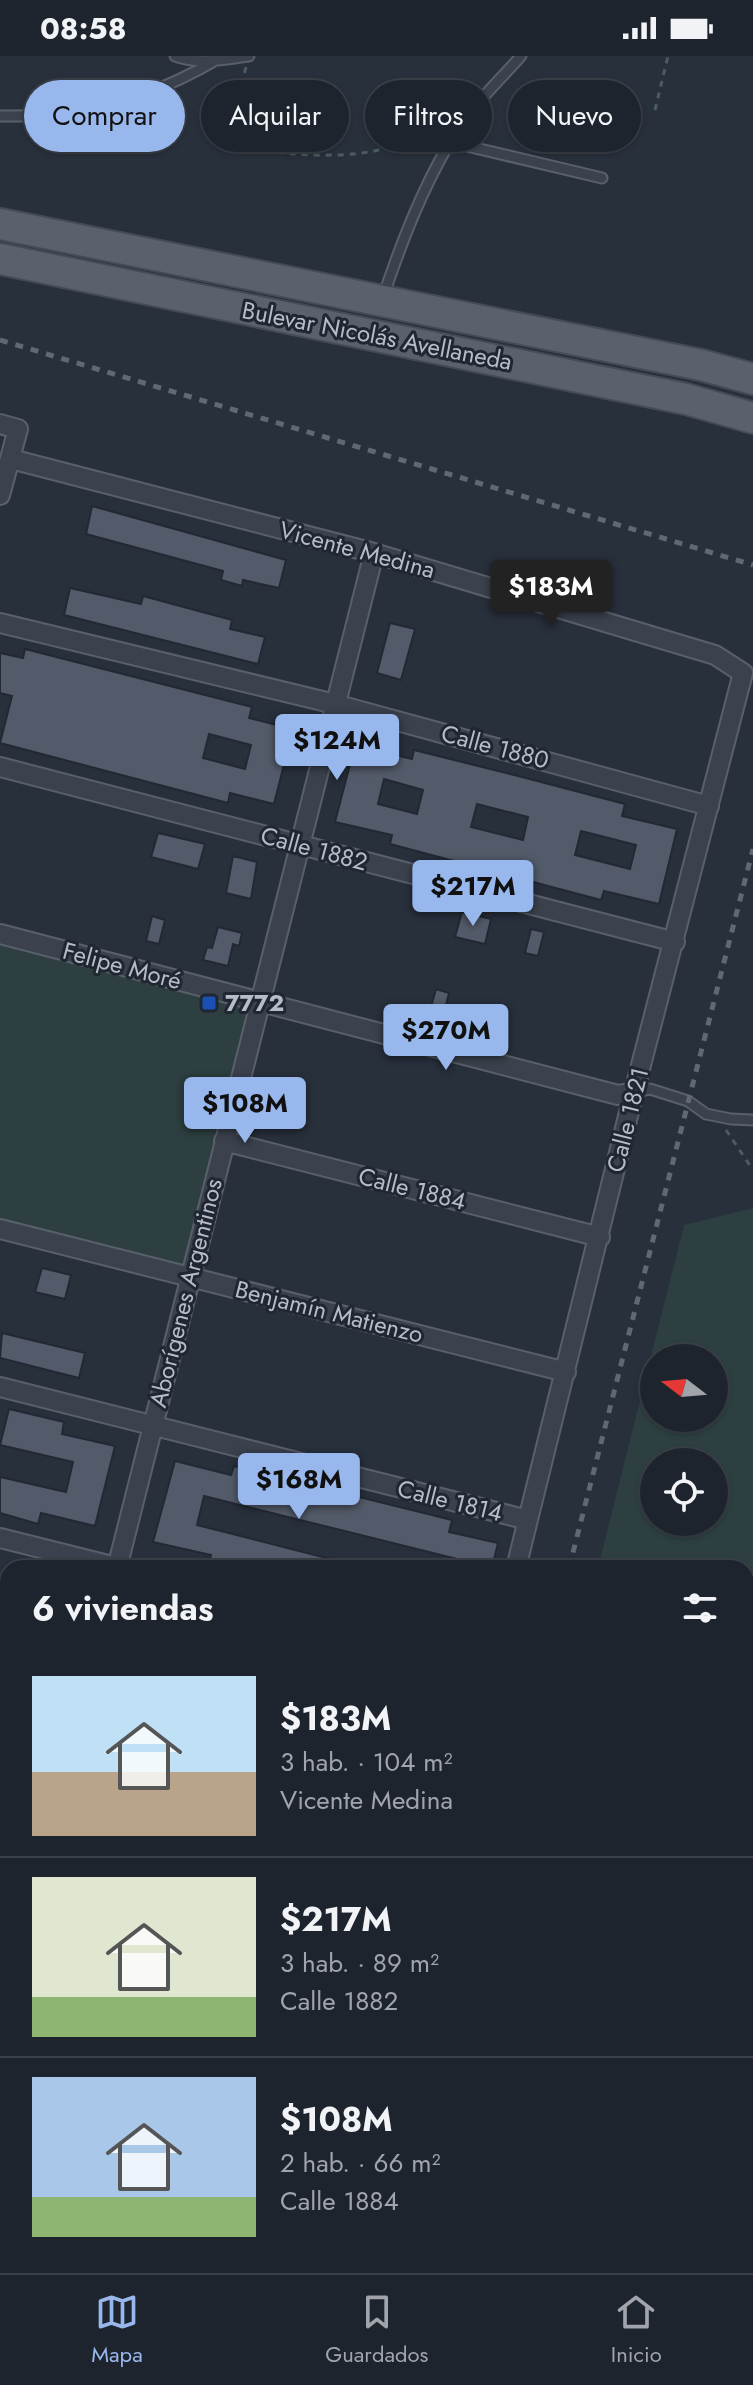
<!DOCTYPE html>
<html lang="es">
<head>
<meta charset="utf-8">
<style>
  body { margin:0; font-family:Jost,sans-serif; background:#2b3039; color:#f1f3f6; height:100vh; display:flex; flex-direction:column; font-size:30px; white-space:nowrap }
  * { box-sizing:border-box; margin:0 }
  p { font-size:26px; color:#a1a4aa }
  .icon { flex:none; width:44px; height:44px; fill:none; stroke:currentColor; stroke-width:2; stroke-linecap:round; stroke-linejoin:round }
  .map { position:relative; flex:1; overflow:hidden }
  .details { position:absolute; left:0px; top:1504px; width:754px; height:714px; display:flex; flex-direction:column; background:#1e242d; border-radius:24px 24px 0 0; box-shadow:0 2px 6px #0004,0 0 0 2px #3c4149 }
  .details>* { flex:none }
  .guide { position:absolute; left:24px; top:24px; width:706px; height:72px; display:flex; gap:16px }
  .needle { width:52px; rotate:286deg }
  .buttons { position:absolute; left:640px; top:1288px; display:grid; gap:16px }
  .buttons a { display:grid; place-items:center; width:88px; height:88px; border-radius:50%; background:#1e242d; box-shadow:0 2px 6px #0004,0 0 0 2px #3c4149; font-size:40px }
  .price { position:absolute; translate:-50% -68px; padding:0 18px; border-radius:8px; background:#98b7ec; color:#111; font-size:26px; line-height:52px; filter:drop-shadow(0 2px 4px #0008) }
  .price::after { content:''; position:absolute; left:50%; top:48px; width:24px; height:18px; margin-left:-12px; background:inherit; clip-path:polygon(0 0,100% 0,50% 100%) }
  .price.current { background:#222; color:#fff }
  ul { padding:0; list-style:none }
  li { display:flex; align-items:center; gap:24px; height:200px; padding:0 32px }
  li+li { border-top:2px solid #3c4149 }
  li span { display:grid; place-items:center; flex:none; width:224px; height:160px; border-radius:0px; color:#555 }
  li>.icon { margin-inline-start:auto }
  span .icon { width:96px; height:96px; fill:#fffc; stroke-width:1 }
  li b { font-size:34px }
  h2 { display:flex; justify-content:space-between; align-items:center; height:96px; padding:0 32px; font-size:34px }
  .tag { padding:0 28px; border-radius:36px; background:#1e242d; box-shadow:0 2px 6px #0004,0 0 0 2px #3c4149; font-size:28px; line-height:72px }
  .tag.current { background:#98b7ec; color:#111 }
  .status { display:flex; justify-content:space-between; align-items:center; height:56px; padding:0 40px; background:#1e242d; direction:ltr }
  .status svg { height:22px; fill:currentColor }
  .tab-bar { display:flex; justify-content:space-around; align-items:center; height:112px; border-top:2px solid #3c4149; background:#1e242d; font-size:22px; color:#a1a4aa }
  .tab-bar a { display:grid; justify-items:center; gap:4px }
  .tab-bar .current { color:#98b7ec }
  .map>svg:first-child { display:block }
</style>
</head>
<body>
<div class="status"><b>08:58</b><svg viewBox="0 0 49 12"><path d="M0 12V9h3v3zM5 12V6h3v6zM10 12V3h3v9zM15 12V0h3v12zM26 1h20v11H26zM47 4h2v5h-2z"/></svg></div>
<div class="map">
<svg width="753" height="2217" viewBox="0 0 753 2217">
  <rect width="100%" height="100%" fill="#28303c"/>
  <path fill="#2d3f40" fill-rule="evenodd" d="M0 878 260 946 190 1221 0 1173Z
    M753 1152V2217H417L419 2210H746V1512H598L684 1169ZM654 1302H714V1362H654ZM654 1406H714V1466H654Z
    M0 2182 8 2184V2210H245L271 2217H0Z"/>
  <path fill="#535b6a" stroke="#222934" stroke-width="2" fill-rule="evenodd" d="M92 450 286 504 279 532 243 524 242 530 221 524 223 515 86 478Z
    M70 532 141 548 143 540 232 564 230 573 265 581 258 608 64 559Z
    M390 567 415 573 401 624 377 617Z
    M25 593 252 651 249 662 293 673 274 748 230 737 228 747 0 687 12 640 0 637V597L23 602ZM209 678 251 689 245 713 203 702Z
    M355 689 412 703 414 694 522 721 625 748 622 760 677 773 659 848 604 835 601 844 582 839 390 788 392 779 335 766ZM384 723 423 734 417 758 378 748ZM477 748 528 761 523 784 471 771ZM581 775 636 789 630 813 575 799Z
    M158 777 205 788 198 813 151 801Z
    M233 800 257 806 251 843 226 837Z
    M462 856 491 863 485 888 455 881Z
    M152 860 165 864 159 888 146 885Z
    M218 871 242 877 239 890 233 888 228 910 203 904 207 891 212 892Z
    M531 873 544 876 538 900 525 897Z
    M436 933 449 937 443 961 429 958Z
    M488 949 501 952 495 977 482 973Z
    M42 1212 71 1219 65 1243 35 1236Z
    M2 1277 85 1297 79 1322 0 1302Z
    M9 1353 64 1366 62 1378 115 1390 95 1470 41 1457 38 1468 0 1457V1421L66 1436 73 1406 0 1389Z
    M175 1405 231 1419 234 1410 452 1464 449 1476 498 1487 492 1512H454L457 1503 204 1440 197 1469 346 1507V1512L208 1510 211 1499 153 1486Z"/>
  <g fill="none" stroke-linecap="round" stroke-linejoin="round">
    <g stroke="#59606b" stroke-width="13">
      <path id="lane" d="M175 0C198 9 226 3 249 0
        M0 60C21 60 42 60 63 58 112 54 174 29 216 4
        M450 86 602 122
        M383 241C401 188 421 135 450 86 468 54 497 27 521 0
        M634 1036 650 1033 688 1045 706 1058 731 1063 753 1064
        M0 2063 8 2037"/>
    </g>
    <g stroke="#59606b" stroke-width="22">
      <path id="street" d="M0 368 18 373 0 439
        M11 403 374 497 715 599 743 617 634 1036 516 1512
        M0 567 335 648 709 750
        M0 711 675 886
        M0 878 618 1039 634 1036
        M224 1085 600 1181
        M0 1173 566 1316
        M0 1331 528 1464
        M0 1482 120 1512
        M117 1512 374 497
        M0 1617 8 1619
        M0 1755 8 1757
        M0 1908 8 1877
        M0 2067 8 2069"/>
    </g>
    <g stroke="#444b56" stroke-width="34">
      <path id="primary" d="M0 168 701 309 753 323
        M0 203 686 343 753 362"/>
    </g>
    <path stroke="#4c5c5f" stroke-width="3" stroke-dasharray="6 6" stroke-linecap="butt" d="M246 11 226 88C272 97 326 104 374 95 396 91 416 75 439 82
      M655 54 668 0
      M726 1074 753 1114
      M746 1527 753 1521
      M454 2217 456 2210"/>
    <use href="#lane" stroke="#3b424d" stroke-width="9"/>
    <use href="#street" stroke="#3b424d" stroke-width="18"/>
    <use href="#primary" stroke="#5a616d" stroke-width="30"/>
    <path stroke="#606875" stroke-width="5" stroke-dasharray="8 8" stroke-linecap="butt" d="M0 284 753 509
      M569 1512 753 793
      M398 2217 400 2210"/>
  </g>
  <rect fill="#1a4fb4" stroke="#202732" stroke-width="3" x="201" y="939" width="16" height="16" rx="4"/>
  <g text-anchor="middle" stroke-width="6" stroke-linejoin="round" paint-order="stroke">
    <g font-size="24" fill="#b7bdc8" stroke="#202732">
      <text transform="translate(377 280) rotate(11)" y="8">Bulevar Nicolás Avellaneda</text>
      <text transform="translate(357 494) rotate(15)" y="8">Vicente Medina</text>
      <text transform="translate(495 691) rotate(15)" y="8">Calle 1880</text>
      <text transform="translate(314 793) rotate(15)" y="8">Calle 1882</text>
      <text transform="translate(122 910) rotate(15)" y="8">Felipe Moré</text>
      <text transform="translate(628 1064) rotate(-76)" y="8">Calle 1821</text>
      <text transform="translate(412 1133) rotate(14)" y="8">Calle 1884</text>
      <text transform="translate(186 1237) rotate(-76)" y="8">Aborígenes Argentinos</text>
      <text transform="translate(329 1256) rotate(14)" y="8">Benjamín Matienzo</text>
      <text transform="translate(450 1445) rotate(14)" y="8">Calle 1814</text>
    </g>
    <g font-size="24" font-weight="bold" fill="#b7bdc8" stroke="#202732" text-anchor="start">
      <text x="225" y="955">7772</text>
    </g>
  </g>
</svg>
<div class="buttons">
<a><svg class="needle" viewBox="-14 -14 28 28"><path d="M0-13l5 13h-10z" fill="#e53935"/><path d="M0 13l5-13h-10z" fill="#a1a4aa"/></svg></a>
<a><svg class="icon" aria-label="locate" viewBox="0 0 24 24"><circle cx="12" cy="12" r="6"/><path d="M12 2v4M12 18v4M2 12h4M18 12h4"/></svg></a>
</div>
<b class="price current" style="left:551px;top:572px">$183M</b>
<b class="price" style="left:337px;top:726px">$124M</b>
<b class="price" style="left:473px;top:872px">$217M</b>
<b class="price" style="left:446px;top:1016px">$270M</b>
<b class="price" style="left:245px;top:1089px">$108M</b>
<b class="price" style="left:299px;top:1465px">$168M</b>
<div class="guide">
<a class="tag current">Comprar</a>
<a class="tag">Alquilar</a>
<a class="tag">Filtros</a>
<a class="tag">Nuevo</a>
</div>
<section class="details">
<h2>6 viviendas<svg class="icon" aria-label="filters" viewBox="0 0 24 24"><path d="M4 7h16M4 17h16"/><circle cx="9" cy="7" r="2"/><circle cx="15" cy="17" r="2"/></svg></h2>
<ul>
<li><span style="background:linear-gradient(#bfe0f5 60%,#b9a48a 0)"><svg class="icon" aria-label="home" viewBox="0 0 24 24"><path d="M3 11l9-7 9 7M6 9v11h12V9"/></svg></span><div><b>$183M</b><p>3 hab. · 104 m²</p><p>Vicente Medina</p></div></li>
<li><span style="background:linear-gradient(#dfe7d0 75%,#8fb573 0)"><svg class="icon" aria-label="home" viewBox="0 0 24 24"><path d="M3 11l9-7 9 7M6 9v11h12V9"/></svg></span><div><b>$217M</b><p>3 hab. · 89 m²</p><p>Calle 1882</p></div></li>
<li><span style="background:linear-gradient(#a9c7e8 75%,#8fb573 0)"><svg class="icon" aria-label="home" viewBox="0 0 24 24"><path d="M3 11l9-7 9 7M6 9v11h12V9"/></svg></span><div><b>$108M</b><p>2 hab. · 66 m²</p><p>Calle 1884</p></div></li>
</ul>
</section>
</div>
<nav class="tab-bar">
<a class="current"><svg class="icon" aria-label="map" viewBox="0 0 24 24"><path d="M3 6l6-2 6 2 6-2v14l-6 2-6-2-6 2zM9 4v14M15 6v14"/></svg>Mapa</a>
<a><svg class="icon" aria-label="saved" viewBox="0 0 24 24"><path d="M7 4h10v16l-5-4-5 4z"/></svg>Guardados</a>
<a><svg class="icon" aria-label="home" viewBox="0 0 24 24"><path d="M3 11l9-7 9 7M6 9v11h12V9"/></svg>Inicio</a>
</nav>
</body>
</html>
